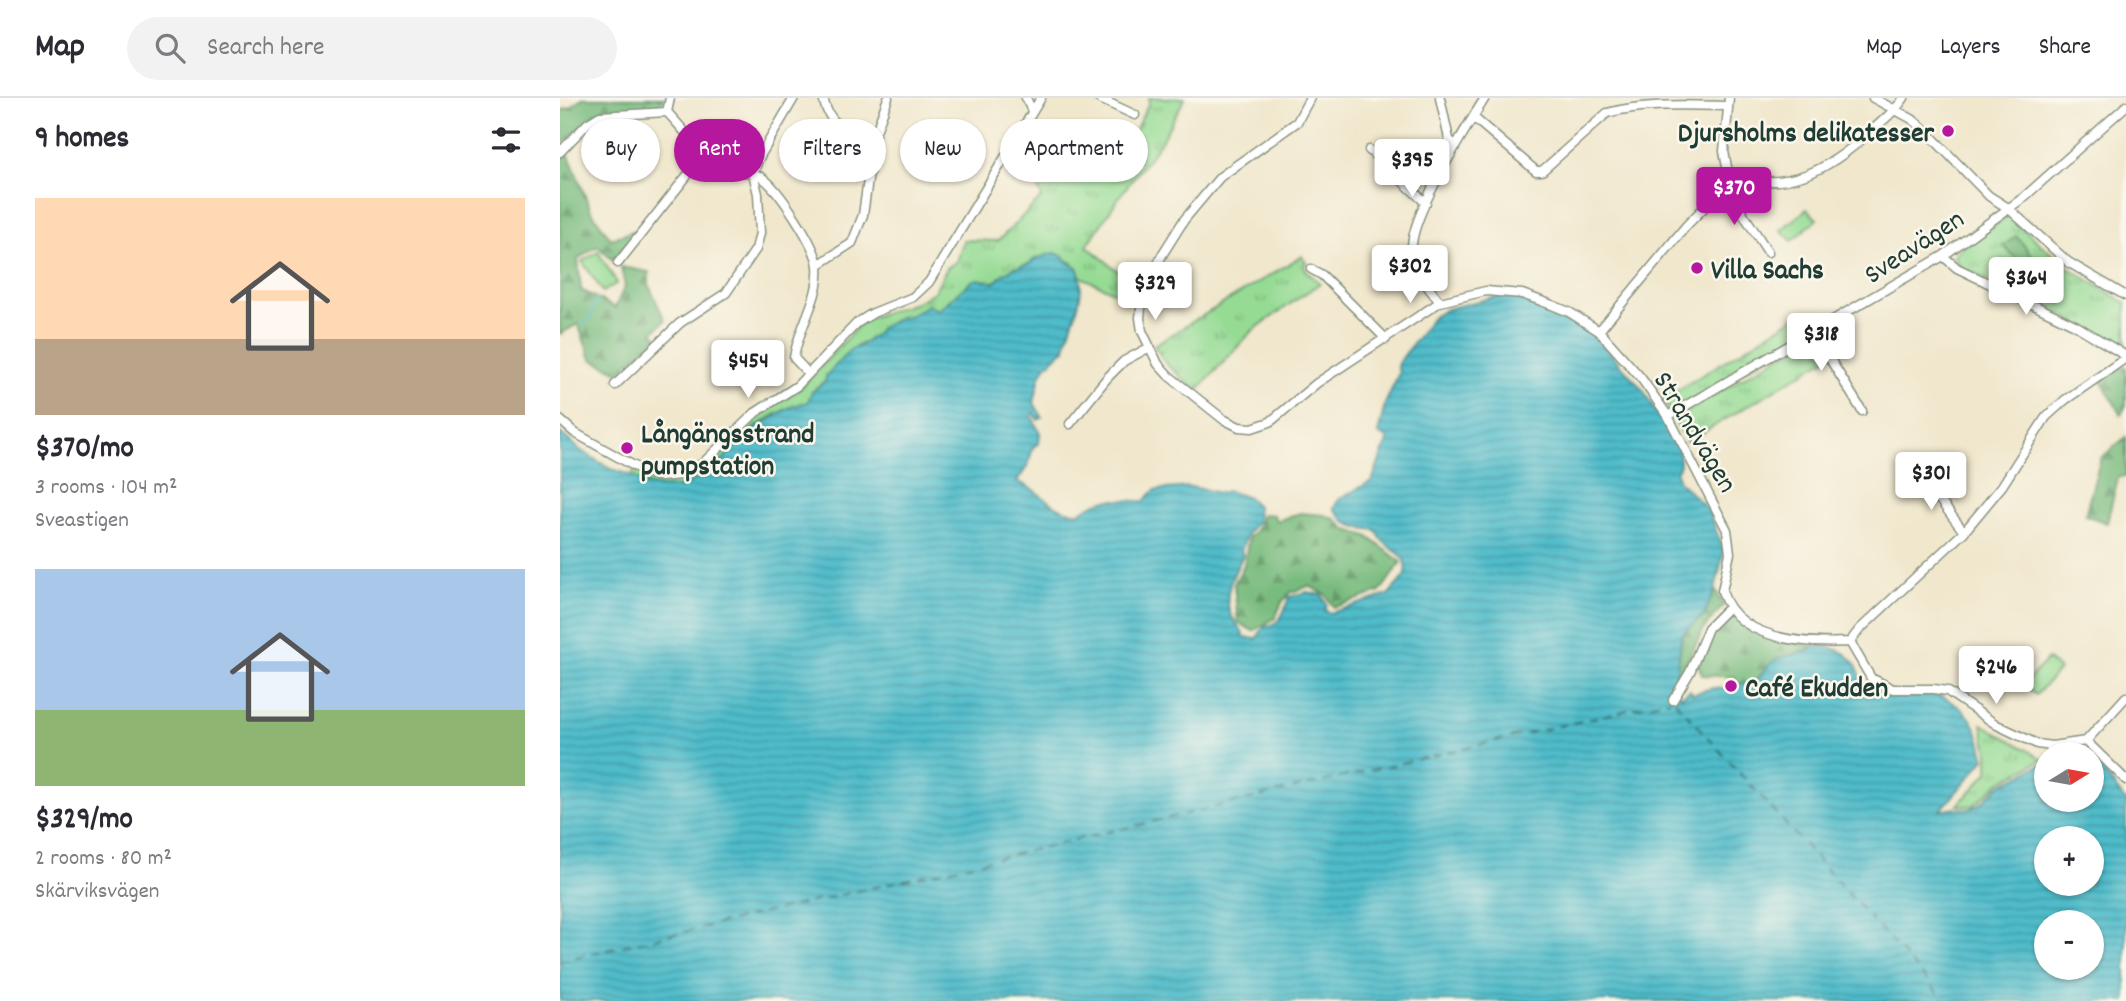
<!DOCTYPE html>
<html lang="en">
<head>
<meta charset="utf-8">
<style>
  body { margin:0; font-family:Dekko,sans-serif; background:#f2f2f3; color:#2b2b33; height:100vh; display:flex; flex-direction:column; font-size:26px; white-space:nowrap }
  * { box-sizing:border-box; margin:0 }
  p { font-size:23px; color:#7c7c81 }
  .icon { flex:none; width:38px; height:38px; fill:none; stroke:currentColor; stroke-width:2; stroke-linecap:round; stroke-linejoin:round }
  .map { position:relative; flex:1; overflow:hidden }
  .details { display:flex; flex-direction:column; background:#fff; width:560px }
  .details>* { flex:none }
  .top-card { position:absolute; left:21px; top:21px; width:665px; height:63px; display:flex; gap:14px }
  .needle { width:46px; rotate:79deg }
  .buttons { position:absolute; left:1474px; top:644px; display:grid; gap:14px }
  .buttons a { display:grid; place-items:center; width:70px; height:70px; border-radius:50%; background:#fff; box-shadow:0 2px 5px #0004; font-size:35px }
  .price { position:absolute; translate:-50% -60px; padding:0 16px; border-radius:7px; background:#fff; color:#222; font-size:23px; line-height:46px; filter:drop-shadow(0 2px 4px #0008) }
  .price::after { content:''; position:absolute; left:50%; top:42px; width:21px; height:16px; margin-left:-10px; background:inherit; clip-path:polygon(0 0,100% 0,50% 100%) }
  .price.on { background:#b5179e; color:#fff }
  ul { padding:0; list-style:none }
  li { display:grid; align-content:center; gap:14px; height:371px; padding:0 35px }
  li span { display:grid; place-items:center; height:217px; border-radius:0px; color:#555 }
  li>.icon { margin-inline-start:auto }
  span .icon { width:126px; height:126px; fill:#fffc; stroke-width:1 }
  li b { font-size:30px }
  h2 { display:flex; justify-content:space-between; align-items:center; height:84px; padding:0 35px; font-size:30px }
  .tag { padding:0 24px; border-radius:32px; background:#fff; box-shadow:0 2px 5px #0004; font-size:24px; line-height:63px }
  .tag.on { background:#b5179e; color:#fff }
  header { display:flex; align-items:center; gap:42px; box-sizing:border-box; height:98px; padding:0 35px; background:#fff; border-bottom:2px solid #e1e1e2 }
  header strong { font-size:33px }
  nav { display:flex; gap:38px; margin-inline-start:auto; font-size:24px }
  .search { width:490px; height:63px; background:#f2f2f3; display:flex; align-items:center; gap:18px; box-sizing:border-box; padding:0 24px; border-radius:38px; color:#7c7c81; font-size:26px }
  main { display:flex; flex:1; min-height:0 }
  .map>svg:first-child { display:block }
</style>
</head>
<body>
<header>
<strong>Map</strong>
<div class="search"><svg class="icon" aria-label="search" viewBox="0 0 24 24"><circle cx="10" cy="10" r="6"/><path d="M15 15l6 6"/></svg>Search here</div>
<nav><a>Map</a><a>Layers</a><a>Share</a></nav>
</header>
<main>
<section class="details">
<h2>9 homes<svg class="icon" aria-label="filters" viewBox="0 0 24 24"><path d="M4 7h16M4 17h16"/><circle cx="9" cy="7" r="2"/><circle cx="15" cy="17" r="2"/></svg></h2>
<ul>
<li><span style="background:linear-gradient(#ffd9b3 65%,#b9a48a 0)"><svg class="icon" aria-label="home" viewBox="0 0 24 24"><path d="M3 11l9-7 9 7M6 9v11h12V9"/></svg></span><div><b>$370/mo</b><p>3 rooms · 104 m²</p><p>Sveastigen</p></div></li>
<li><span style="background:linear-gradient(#a9c7e8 65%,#8fb573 0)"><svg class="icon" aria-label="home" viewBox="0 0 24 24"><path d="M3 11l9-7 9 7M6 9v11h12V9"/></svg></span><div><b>$329/mo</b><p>2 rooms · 80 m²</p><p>Skärviksvägen</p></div></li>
</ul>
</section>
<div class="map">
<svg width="1566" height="903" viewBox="0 0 1566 903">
  <defs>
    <pattern id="grass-tufts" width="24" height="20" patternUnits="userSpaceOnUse" patternTransform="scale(1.75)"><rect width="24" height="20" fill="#96db94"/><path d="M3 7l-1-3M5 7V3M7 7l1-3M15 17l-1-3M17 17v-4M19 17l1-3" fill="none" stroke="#7ab37a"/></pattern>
    <pattern id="forest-firs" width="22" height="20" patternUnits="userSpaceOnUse" patternTransform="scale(1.75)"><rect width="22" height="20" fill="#78bb7e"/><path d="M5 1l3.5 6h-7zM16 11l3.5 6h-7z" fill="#629968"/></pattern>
    <pattern id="water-rules" width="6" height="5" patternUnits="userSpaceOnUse" patternTransform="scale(1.75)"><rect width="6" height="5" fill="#4fbcca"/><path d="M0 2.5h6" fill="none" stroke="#419aa5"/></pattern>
  </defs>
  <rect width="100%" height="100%" fill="#fbf7ec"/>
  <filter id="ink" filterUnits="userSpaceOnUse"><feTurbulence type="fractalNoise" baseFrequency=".0143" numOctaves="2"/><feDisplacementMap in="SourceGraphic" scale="14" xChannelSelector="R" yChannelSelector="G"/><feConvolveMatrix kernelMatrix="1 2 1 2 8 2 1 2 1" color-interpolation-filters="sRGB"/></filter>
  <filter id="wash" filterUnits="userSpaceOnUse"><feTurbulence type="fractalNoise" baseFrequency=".00686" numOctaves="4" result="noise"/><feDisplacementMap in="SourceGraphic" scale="28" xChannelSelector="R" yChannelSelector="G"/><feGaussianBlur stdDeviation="1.57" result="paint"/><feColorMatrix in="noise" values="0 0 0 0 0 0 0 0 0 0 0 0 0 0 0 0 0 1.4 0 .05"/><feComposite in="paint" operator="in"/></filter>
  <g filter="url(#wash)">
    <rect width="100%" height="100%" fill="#f0e7cc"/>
    <path fill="url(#grass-tufts)" stroke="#5a8c64" stroke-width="2" d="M589 0H625L600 45 559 99 527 148 580 191 576 204 521 179 513 165 494 155 475 161 469 166 454 170 443 176 434 185 418 181 405 189 378 212 368 207 351 218 337 221 314 239 290 252 266 282 252 294 248 304C242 306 238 307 232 309 219 313 201 325 190 333 176 344 166 361 153 373 129 393 97 394 72 378L74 372 110 382 128 378 141 371 170 341 204 312 242 289 299 227 312 219 355 205 374 194 387 170 397 163 404 142 438 143 482 99 471 73 501 42 514 57 560 62 589 5Z
      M1449 118 1504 167 1566 205V253L1489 209 1401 170 1394 160 1397 153Z
      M742 158 746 164 744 168 747 174 760 185 692 233 637 293 606 266 594 247Z
      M1239 217 1249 235 1118 310 1109 312 1102 302Z
      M1253 238 1266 261 1127 344 1116 325 1123 316Z
      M1422 626 1483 661 1439 685 1413 708 1398 707 1428 674V654Z"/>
    <path fill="url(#forest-firs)" stroke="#4c7c59" stroke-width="2" d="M22 0H106L97 8 89 10 36 15 0 48V13L12 9Z
      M8 55 31 113 51 141 79 131 53 162 37 148 18 161 21 192 55 210 65 188 61 169 89 174V188L105 222 93 234 98 239 59 274 31 261 18 226 0 236V62Z
      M1456 138 1484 171 1485 179H1476L1443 148Z
      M1566 268V307L1561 317 1541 282Z
      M1566 339V379H1558L1547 425 1525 417 1541 360Z
      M740 415 764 417 775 421 787 432 807 438 841 464 820 494 774 509 765 496 749 488 731 494 722 504 715 520 693 533 678 524 674 486 684 467 689 439 696 433 703 416 714 417 716 423Z
      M1155 492 1164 507 1145 529 1118 580 1116 578 1122 536 1144 517Z
      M1169 514 1219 543 1254 548C1243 556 1229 556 1217 562 1197 571 1207 586 1176 586V579L1142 577 1137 564 1149 540Z"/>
    <path fill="#96db94" stroke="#5a8c64" stroke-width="2" d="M1247 111 1257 121 1232 143 1221 132Z
      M38 154 57 185 43 194 22 163Z
      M1488 561 1499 572 1476 597 1464 586Z"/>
    <path fill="url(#water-rules)" stroke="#377c7f" stroke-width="2" fill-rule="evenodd" d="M494 155 504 158 507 164 517 169C529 198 510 222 505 251 497 255 493 264 486 267L480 278 474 305 482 319 478 322 474 315 471 317 480 335 479 345 473 349 468 367 457 384C475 389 485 404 502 411 507 414 513 413 519 415 547 395 553 404 584 403L595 392 631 389 660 395 667 393 688 399 697 408 698 423 688 434 681 453 683 457C675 474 662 495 670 515 674 524 681 529 684 539L696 541 704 529C722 526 724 514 729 499L747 494 762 497 767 507 765 513 770 515 828 497 846 477C845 453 841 459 826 446 822 443 819 437 816 432 794 429 786 429 774 410L779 401 812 383 828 340 818 336 825 306 839 275 837 267 873 219 887 211 939 198 957 200 985 210 1032 234 1083 292 1119 352 1120 366 1116 375 1119 384 1148 411 1164 453 1155 492 1144 517 1122 536 1116 578 1118 580 1113 591 1122 598 1130 592 1133 596 1152 590 1174 592 1176 586C1206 586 1196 575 1215 562 1225 556 1236 557 1246 554 1249 553 1252 549 1255 548 1260 547 1267 549 1272 550 1290 555 1298 566 1302 584 1329 604 1340 592 1370 595 1377 596 1383 599 1390 603 1416 618 1418 634 1425 661L1380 713 1395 710 1410 711 1419 707 1439 688 1486 664V702H1531V662L1539 668 1566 704V903H0V335L20 352 49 370 72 378 84 386 101 389H121L151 374 189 334 231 309 248 304 252 294 266 282V278L290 252 298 249 318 235 319 231 337 221 351 217 368 207 378 212 412 183 418 181 435 185 443 176 454 170 469 166 475 161ZM1486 740H1531V786H1486ZM1486 824H1531V870H1486Z"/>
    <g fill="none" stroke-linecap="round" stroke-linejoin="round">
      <path stroke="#4fbcca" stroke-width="2" d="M35 206 37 200
        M23 227 30 220 34 208"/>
      <path stroke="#2b5d5a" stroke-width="2" stroke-dasharray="9 7" stroke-linecap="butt" d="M1115 603 1385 903
        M0 863 1110 602"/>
    </g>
  </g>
  <g filter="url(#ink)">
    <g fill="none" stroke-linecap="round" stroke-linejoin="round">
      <g stroke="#889280" stroke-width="11">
        <path id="minor" d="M263 0C270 31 286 31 314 39
          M466 0 472 13
          M538 0 575 17
          M750 0 737 24 660 79 624 122 602 157 582 201 580 220 582 233 598 266 609 278 663 321 679 329 692 330 710 324 757 285 880 204 926 193 962 196 992 207 1009 214 1039 233 1081 280 1108 318 1167 432 1170 455 1162 493C1177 544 1247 546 1290 544
          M880 0 889 41 895 48
          M1313 0 1352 21 1364 31 1429 98 1448 110 1508 164 1566 198
          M107 14C125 33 142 57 165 69 176 75 190 72 201 79 218 89 256 148 258 168 261 200 238 229 234 260L248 275
          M913 19 976 73H982L1047 15C1085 5 1127 7 1167 8
          M809 52 866 105
          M0 54 27 26 40 18 107 14 110 0
          M1169 80C1230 92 1265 75 1310 34 1322 23 1335 14 1344 0
          M1165 88 1208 154
          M1383 158 1397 170 1515 227 1566 258
          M58 165 145 55
          M258 167 292 145 303 117 314 39 328 0
          M751 171 762 177 826 241
          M880 204C867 188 853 173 852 152 849 119 906 30 925 0
          M1246 222 1302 313
          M1039 233 1126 128 1165 88 1169 80 1164 53 1169 0
          M55 287 120 225 166 195 196 151 200 135 198 96 193 75 199 60 234 0
          M1108 318 1383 158 1463 100 1566 8
          M0 322 15 335 83 373 101 379 120 377 142 366 195 315 237 288 297 225 313 215 353 199 369 184 481 0
          M510 326 547 280 564 263 588 250
          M1360 376 1404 434
          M1290 544 1299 532 1404 434 1442 388 1486 319 1505 302 1566 260
          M1290 544 1311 580 1333 591H1374L1387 593 1437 627 1477 646 1492 648 1526 643 1566 682
          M1113 602 1130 574 1148 530 1169 509
          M1526 643 1566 599"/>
      </g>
      <use href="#minor" stroke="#fff" stroke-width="8"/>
    </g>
  </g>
  <g fill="#b5179e" stroke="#fbf7ec" stroke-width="2.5">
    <circle cx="1388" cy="33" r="7"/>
    <circle cx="1137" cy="170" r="7"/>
    <circle cx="67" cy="350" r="7"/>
    <circle cx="1171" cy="588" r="7"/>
  </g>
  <g text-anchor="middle" stroke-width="5" stroke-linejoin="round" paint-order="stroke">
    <g font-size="28" font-weight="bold" fill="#1f3d34" stroke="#fbf7ec" text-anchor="start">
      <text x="1374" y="43" text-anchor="end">Djursholms delikatesser</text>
      <text x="1151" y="180">Villa Sachs</text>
      <text x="81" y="344">Långängsstrand<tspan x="81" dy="32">pumpstation</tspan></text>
      <text x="1185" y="598">Café Ekudden</text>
    </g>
    <g font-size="28" fill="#1f3d34" stroke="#fbf7ec">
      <text transform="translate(1353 147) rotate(-33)" y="10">Sveavägen</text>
      <text transform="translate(1137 333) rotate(59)" y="10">Strandvägen</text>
    </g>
  </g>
</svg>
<div class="buttons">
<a><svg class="needle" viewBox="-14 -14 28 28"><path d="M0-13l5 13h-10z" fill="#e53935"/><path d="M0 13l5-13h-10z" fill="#7c7c81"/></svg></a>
<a>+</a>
<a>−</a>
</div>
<b class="price" style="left:852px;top:101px">$395</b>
<b class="price on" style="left:1174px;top:129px">$370</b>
<b class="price" style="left:850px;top:207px">$302</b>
<b class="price" style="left:1466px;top:219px">$364</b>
<b class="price" style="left:595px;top:224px">$329</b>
<b class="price" style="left:1261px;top:275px">$318</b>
<b class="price" style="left:188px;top:302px">$454</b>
<b class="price" style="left:1371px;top:414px">$301</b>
<b class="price" style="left:1436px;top:608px">$246</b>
<div class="top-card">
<a class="tag">Buy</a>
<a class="tag on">Rent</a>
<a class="tag">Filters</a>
<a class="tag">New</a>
<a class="tag">Apartment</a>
</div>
</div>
</main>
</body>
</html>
